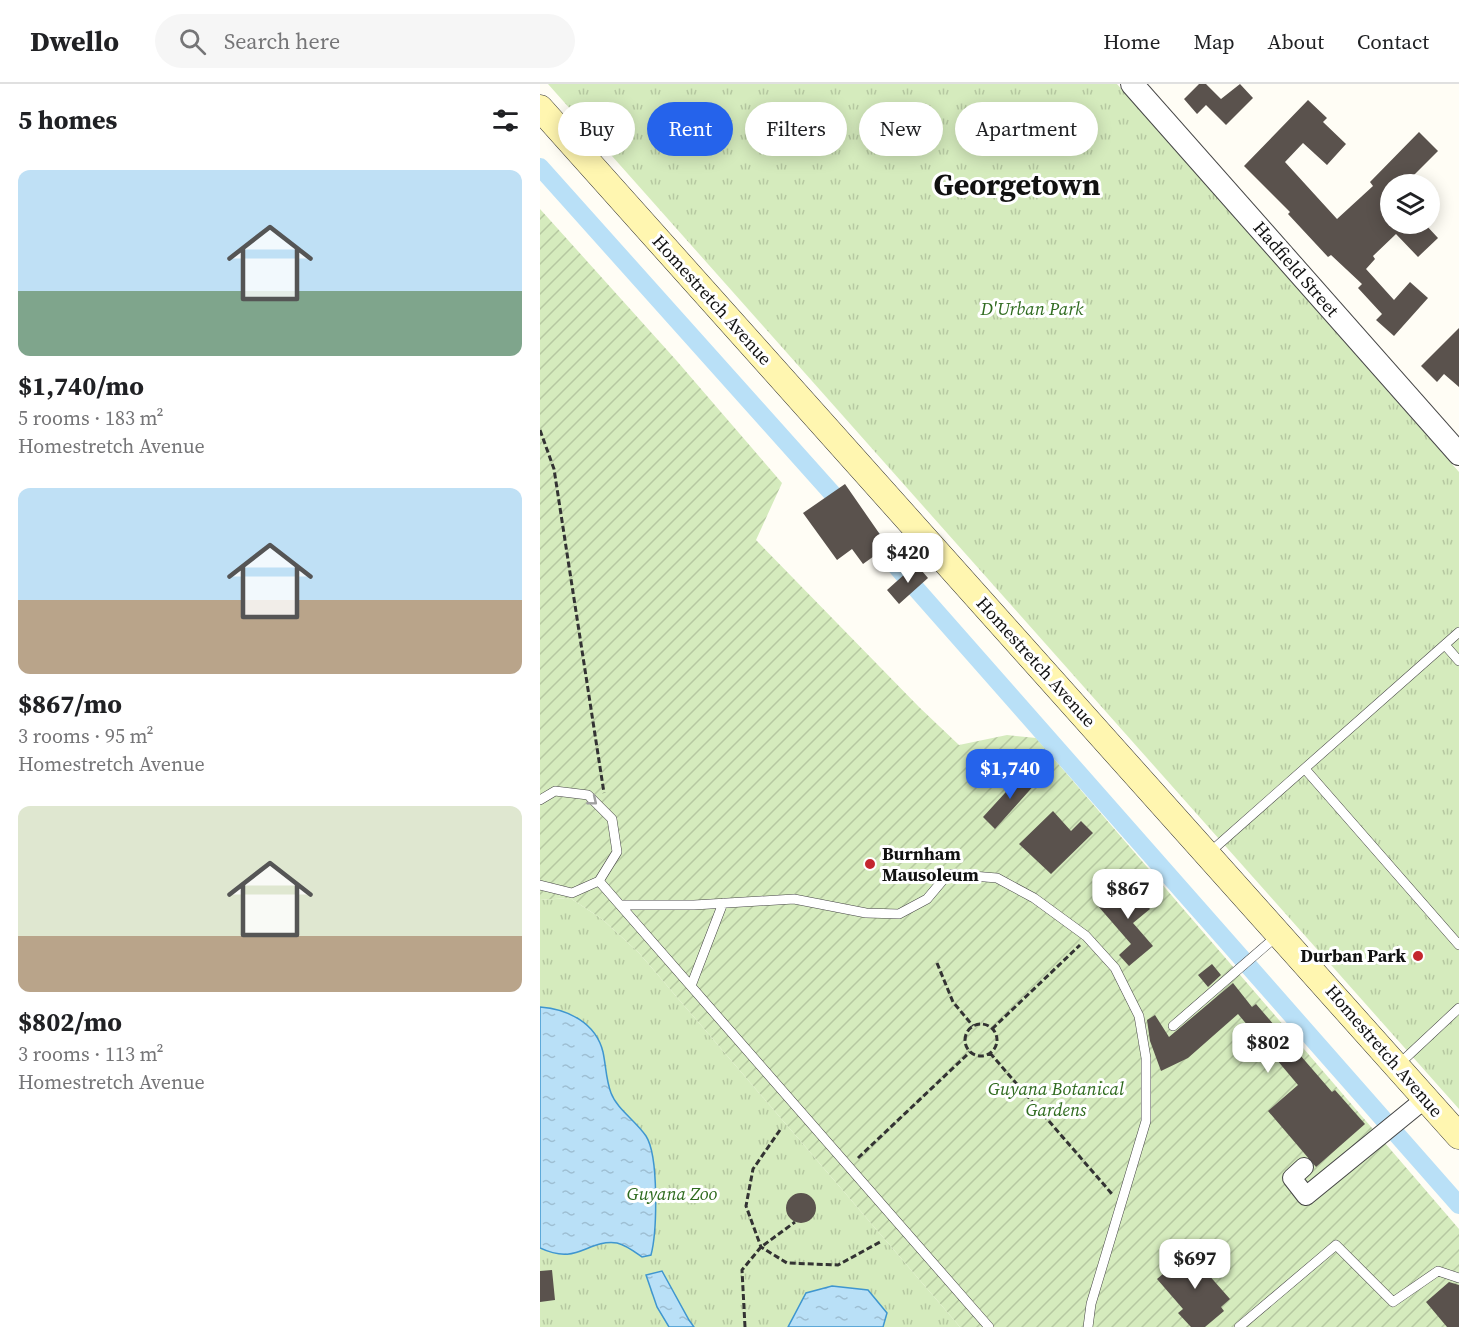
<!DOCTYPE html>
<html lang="en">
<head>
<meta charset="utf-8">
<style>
  body { margin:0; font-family:"Source Serif 4",serif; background:#f6f6f6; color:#202124; height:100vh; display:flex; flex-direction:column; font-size:22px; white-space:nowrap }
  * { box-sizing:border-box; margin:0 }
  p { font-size:20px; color:#757577 }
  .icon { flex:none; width:33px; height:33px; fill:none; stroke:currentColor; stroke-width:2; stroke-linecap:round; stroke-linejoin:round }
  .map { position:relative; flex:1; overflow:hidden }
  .drawer { display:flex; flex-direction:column; background:#fff; width:540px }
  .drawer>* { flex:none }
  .top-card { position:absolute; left:18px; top:18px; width:570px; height:54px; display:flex; gap:12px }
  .buttons { position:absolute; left:840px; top:90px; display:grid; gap:12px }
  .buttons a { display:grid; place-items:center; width:60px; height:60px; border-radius:50%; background:#fff; box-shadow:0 3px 15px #0003; font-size:30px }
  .price { position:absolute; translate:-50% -51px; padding:0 14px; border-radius:12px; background:#fff; color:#222; font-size:20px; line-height:39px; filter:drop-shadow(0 2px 3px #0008) }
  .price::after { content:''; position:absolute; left:50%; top:36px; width:18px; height:14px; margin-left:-9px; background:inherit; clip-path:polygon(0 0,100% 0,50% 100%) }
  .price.on { background:#2563eb; color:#fff }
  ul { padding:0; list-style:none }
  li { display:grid; align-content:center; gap:12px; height:318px; padding:0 18px }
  li span { display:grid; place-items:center; height:186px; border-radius:12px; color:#555 }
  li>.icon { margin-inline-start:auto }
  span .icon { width:108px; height:108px; fill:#fffc; stroke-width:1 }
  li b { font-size:26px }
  h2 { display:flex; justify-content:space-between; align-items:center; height:72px; padding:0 18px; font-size:26px }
  .chip { padding:0 21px; border-radius:27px; background:#fff; box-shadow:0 3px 15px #0003; font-size:21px; line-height:54px }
  .chip.on { background:#2563eb; color:#fff }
  header { display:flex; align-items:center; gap:36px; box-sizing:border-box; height:84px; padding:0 30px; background:#fff; border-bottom:2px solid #e0e0e0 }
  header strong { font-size:28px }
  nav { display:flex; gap:33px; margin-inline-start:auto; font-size:21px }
  .search { width:420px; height:54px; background:#f6f6f6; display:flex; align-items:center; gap:15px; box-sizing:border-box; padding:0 21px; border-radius:33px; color:#757577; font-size:22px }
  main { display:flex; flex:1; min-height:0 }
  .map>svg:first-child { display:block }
</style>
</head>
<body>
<header>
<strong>Dwello</strong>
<div class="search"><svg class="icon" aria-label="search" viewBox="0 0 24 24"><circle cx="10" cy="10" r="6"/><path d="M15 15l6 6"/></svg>Search here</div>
<nav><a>Home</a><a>Map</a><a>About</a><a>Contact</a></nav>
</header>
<main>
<section class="drawer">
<h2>5 homes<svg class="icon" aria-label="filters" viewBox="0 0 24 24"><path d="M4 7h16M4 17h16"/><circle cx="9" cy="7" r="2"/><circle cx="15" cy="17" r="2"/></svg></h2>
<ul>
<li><span style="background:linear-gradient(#bfe0f5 65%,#7fa58c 0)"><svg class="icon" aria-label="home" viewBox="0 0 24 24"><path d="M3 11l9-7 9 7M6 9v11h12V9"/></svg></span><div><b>$1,740/mo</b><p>5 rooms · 183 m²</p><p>Homestretch Avenue</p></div></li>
<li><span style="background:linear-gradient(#bfe0f5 60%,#b9a48a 0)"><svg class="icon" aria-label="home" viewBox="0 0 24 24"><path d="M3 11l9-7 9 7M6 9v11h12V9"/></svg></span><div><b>$867/mo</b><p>3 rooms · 95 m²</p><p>Homestretch Avenue</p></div></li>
<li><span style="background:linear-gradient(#dfe7d0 70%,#b9a48a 0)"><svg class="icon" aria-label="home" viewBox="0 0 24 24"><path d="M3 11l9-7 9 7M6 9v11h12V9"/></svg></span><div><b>$802/mo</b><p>3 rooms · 113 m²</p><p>Homestretch Avenue</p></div></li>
</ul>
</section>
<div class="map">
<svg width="919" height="1243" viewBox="0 0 919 1243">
  <defs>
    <pattern id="park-tufts" width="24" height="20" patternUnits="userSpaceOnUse" patternTransform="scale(1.5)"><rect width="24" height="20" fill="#d5ebbd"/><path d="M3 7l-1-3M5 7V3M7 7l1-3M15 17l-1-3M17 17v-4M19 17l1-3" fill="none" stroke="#b6c8a1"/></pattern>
    <pattern id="garden-furrows" width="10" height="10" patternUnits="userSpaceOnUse" patternTransform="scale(1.5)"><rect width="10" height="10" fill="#d5ebbd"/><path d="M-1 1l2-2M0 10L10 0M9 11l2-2" fill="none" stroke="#b6c8a1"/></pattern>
    <pattern id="water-ripples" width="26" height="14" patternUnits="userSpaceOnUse" patternTransform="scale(1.5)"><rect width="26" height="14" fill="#b9e0f7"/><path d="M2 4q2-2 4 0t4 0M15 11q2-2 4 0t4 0" fill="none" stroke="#9ebfd3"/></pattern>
  </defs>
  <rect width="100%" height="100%" fill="#fffdf5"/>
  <path fill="url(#park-tufts)" d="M8 0H577L919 388V1025Z
    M30 814 62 835 99 869 420 1243H0V816Z"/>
  <path fill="url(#garden-furrows)" d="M0 125 136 276 242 399 216 456 379 623 419 661 467 651 496 654 919 1145V1243H420L99 869 62 835 30 814 0 816Z"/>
  <path fill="url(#water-ripples)" stroke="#3f96cf" stroke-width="1.5" d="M0 923C28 925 56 939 63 968 66 982 66 996 71 1009 77 1025 96 1037 106 1052 119 1072 117 1148 111 1171L102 1173C95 1168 86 1161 77 1159 47 1155 38 1182 0 1164Z
    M122 1187 149 1236 154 1243H129L117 1223 106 1191Z
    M292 1202 328 1206 347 1229 343 1243H248L266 1209Z"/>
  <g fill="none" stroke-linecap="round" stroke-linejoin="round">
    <path stroke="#b9e0f7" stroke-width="18" d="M0 83 307 426
      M327 449 919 1121"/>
  </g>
  <path fill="#5a524d" d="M659 0H666L681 15 700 0 713 14 686 41 666 21 657 30 644 15Z
    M768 16 787 34 783 38 806 60 787 81 763 59 745 78 797 135 833 102 830 98 879 48 898 67 873 92 871 90 860 100H850V140H885L898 154 878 173 856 150 833 172 835 175 826 185 854 216 870 198 888 214 854 252 836 236 842 230 818 204 822 200 791 171 788 173 748 130 750 128 704 82Z
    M919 244V303L904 290 897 298 881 282Z
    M305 400 348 462 323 480 312 465 297 476 263 429Z
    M376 480 388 494 359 520 347 506Z
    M485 687 497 698 455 745 443 733Z
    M513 727 531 747 541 737 553 749 511 790 479 760Z
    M586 798 610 825 593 839 613 862 589 882 579 871 591 860 558 822Z
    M672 880 681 891 668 903 658 891Z
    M693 899 712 923 716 920 792 1008 795 1006 825 1040 776 1083 728 1027 758 1001 698 930 648 974 621 987 610 957 607 936 615 931 629 953Z
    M246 1124a15 15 0 1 1 30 0a15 15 0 1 1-30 0Z
    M654 1163 673 1185 667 1189 690 1215 681 1223 684 1227 665 1243H651L638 1229 643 1225 617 1195Z
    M12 1186 15 1216 0 1218V1187Z
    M909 1198 919 1201V1243H907L886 1218Z"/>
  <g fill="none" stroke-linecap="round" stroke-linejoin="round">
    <g stroke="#444" stroke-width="10">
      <path id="service" d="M905 561 919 577
        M765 685 919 861
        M0 716 15 707 48 711 72 735 77 768 59 797 32 809 0 801
        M669 769 919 548
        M59 797 449 1243
        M82 821H154L254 815 326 829 359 830 387 815 408 790 457 794 494 814 546 852 575 884 599 932 606 974V1037L551 1220 548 1243
        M151 902 183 819
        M633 942 738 851
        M857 982 919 924
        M699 1243 796 1161 853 1218 898 1187 919 1194"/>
    </g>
    <g stroke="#444" stroke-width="20">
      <path id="minor" d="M764 1083 752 1094 766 1112 885 1015"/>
    </g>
    <g stroke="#444" stroke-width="24">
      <path id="tertiary" d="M592 0 919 370"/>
    </g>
    <g stroke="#333" stroke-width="27">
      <path id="secondary" d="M0 24 919 1052"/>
    </g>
    <path stroke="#333" stroke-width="3" stroke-dasharray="6 3" stroke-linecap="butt" d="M0 346 14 385 64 709
      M397 879 413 918 433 942
      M425 956a16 16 0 1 1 32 0a16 16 0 1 1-32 0Z
      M452 945 540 861
      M450 969 572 1110
      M240 1046 213 1085 206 1122 221 1163 247 1179 298 1181 340 1158
      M318 1074 430 968
      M205 1243 202 1186 221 1163 255 1138"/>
    <use href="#service" stroke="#fff" stroke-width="9"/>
    <use href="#minor" stroke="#fff" stroke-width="18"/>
    <use href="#tertiary" stroke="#fff" stroke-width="22"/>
    <use href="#secondary" stroke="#fff6b0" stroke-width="26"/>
  </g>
  <defs><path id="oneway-chevron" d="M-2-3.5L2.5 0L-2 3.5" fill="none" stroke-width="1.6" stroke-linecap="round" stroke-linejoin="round" transform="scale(1.5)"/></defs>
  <use stroke="#a0a0a0" href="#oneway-chevron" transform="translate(53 717) rotate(39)"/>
  <g fill="#c4262e" stroke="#fff" stroke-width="2">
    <circle cx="330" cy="780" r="6"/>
    <circle cx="878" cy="872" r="6"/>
  </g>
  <g text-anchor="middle" stroke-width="6" stroke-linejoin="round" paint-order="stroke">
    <g font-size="18" fill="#111" stroke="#fff">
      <text transform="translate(756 185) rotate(49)" y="6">Hadfield Street</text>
      <text transform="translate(172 216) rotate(48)" y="6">Homestretch Avenue</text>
      <text transform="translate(496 578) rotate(48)" y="6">Homestretch Avenue</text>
      <text transform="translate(844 967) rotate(49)" y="6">Homestretch Avenue</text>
    </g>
    <g font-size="18" font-style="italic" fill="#2f6b1f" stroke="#fff">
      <text x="492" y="231">D'Urban Park</text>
      <text x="516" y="1011">Guyana Botanical<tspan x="516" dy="21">Gardens</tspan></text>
      <text x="132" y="1116">Guyana Zoo</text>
    </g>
    <g font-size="18" font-weight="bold" fill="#111" stroke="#fff" text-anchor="start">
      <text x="342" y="776">Burnham<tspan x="342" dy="21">Mausoleum</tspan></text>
      <text x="866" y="878" text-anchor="end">Durban Park</text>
    </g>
    <g font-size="30" font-weight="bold" fill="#111" stroke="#fff">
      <text x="477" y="111">Georgetown</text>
    </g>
  </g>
</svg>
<div class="buttons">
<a><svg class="icon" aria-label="layers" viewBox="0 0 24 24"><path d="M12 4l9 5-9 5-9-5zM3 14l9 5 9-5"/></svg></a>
</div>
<b class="price" style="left:368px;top:500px">$420</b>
<b class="price on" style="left:470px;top:716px">$1,740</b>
<b class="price" style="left:588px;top:836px">$867</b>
<b class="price" style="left:728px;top:990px">$802</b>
<b class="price" style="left:655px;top:1206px">$697</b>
<div class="top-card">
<a class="chip">Buy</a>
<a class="chip on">Rent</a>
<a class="chip">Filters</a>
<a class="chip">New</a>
<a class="chip">Apartment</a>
</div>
</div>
</main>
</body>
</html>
